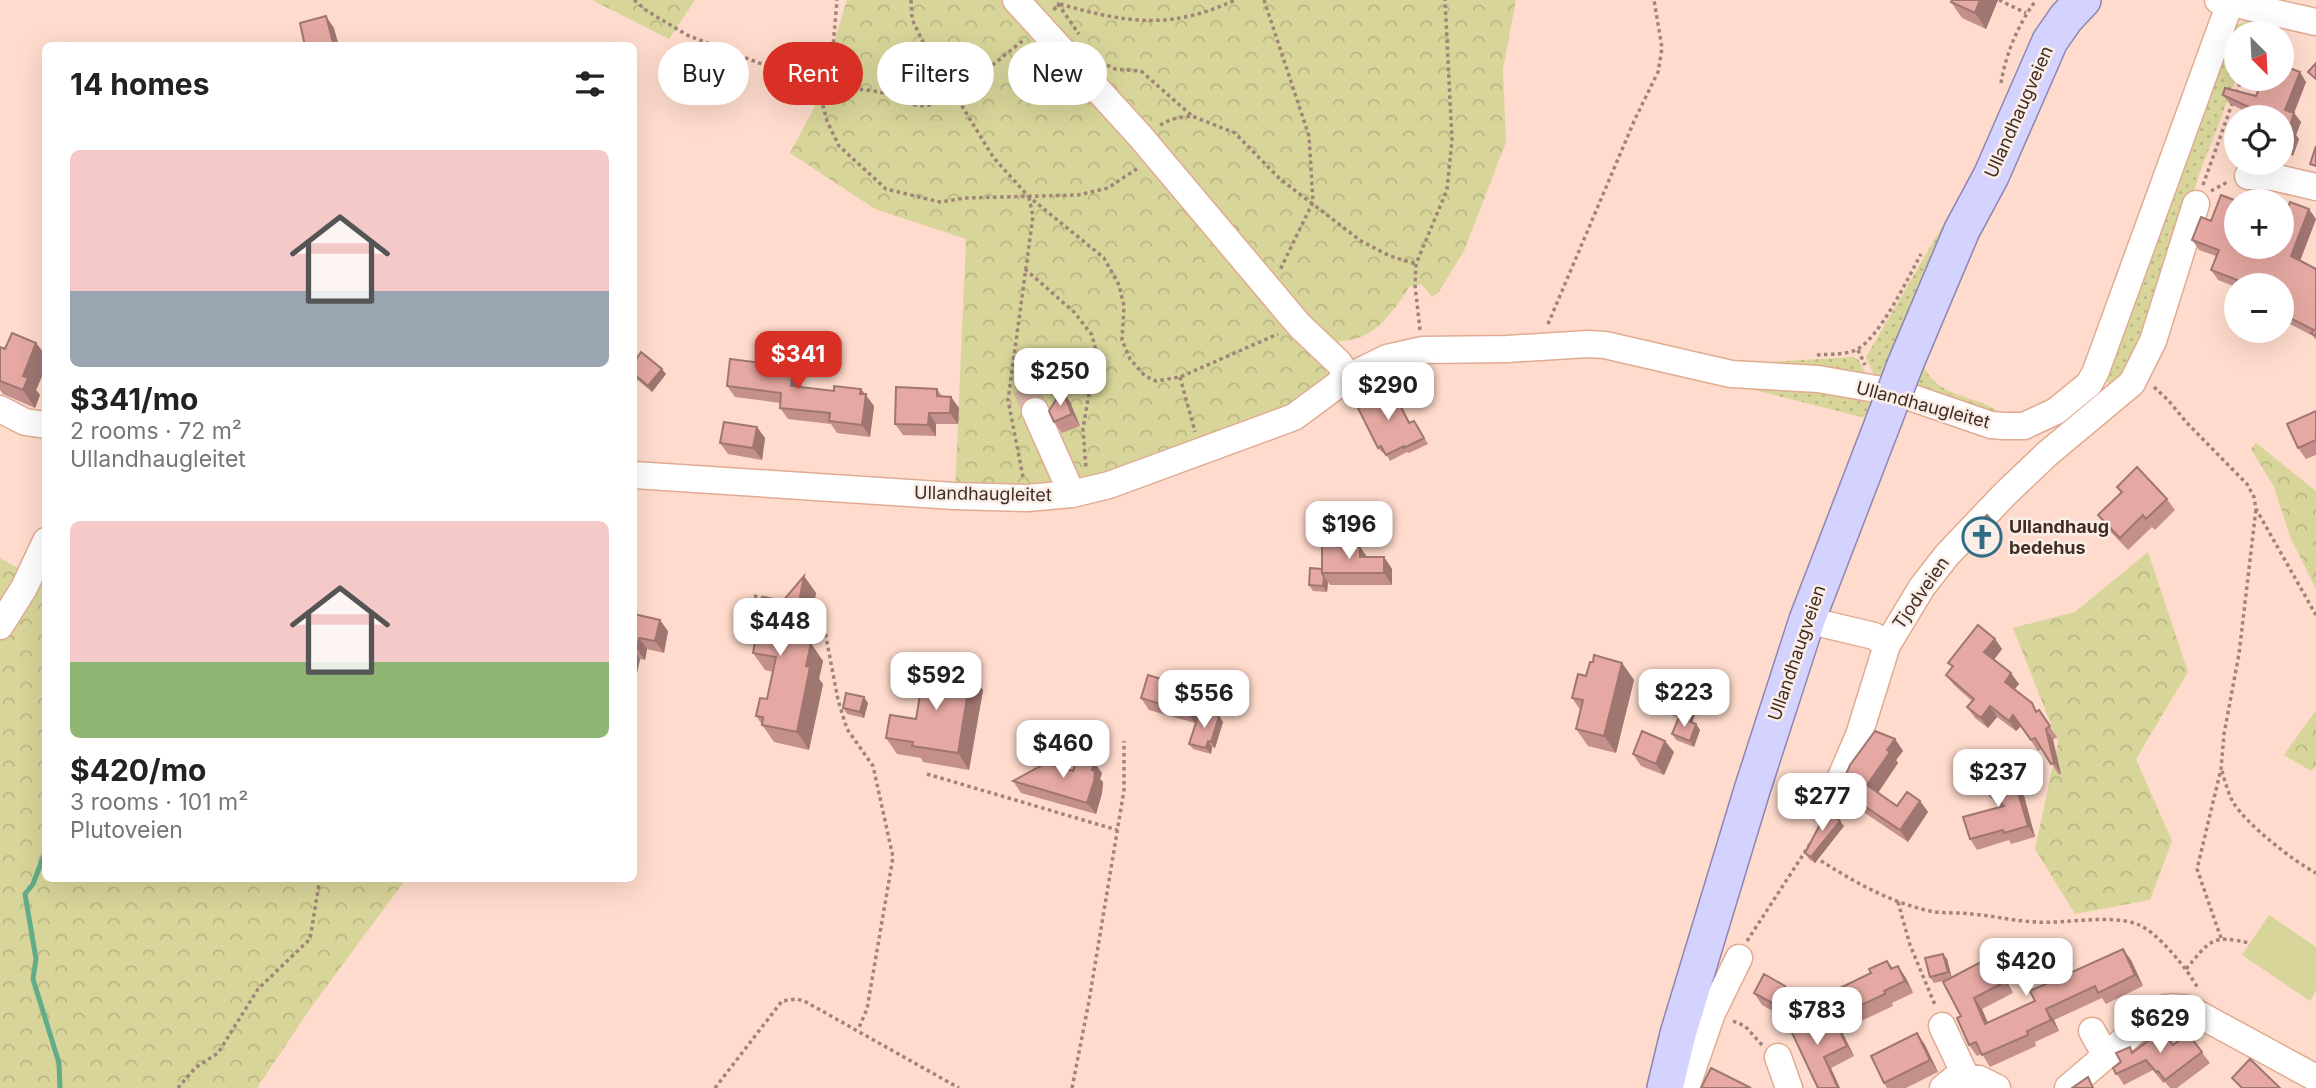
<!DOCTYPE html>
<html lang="en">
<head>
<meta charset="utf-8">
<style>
  body { margin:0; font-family:Inter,sans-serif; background:#f2f2f2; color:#222; height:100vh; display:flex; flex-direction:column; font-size:26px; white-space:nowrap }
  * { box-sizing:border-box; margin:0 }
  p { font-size:23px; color:#767676 }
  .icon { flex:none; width:38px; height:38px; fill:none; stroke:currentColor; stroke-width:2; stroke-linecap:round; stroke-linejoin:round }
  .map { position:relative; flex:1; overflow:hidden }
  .details { position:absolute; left:42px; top:42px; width:595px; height:840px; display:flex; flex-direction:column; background:#fff; border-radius:10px; box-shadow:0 7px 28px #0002 }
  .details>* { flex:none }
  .top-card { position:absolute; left:658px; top:42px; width:665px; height:63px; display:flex; gap:14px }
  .needle { width:46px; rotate:156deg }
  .fabs { position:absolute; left:2224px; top:21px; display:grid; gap:14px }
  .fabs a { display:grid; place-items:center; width:70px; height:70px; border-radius:50%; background:#fff; box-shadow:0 7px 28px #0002; font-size:35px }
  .price { position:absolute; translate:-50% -60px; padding:0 16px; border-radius:14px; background:#fff; color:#222; font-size:23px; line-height:46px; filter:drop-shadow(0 2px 4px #0008) }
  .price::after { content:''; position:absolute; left:50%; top:42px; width:21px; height:16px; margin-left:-10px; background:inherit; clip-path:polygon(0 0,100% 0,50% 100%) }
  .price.current { background:#d93025; color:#fff }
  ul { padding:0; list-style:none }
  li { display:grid; align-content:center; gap:14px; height:371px; padding:0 28px }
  li span { display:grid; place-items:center; height:217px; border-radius:10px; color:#555 }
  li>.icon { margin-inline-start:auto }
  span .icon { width:126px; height:126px; fill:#fffc; stroke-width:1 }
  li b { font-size:30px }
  h2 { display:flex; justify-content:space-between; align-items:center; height:84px; padding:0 28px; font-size:30px }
  .tag { padding:0 24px; border-radius:32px; background:#fff; box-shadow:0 7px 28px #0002; font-size:24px; line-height:63px }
  .tag.current { background:#d93025; color:#fff }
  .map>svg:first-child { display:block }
</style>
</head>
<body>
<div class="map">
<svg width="2316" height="1088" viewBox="0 0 2316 1088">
  <defs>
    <pattern id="grass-dots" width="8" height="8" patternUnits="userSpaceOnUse" patternTransform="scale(1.75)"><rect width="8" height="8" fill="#d8d59a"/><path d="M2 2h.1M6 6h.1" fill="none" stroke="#bbb784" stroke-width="1.8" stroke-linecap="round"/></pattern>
    <pattern id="forest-crowns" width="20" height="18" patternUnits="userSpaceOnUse" patternTransform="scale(1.75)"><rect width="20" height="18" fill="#d8d59a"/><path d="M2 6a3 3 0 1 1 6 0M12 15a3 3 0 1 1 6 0" fill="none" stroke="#bbb784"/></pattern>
  </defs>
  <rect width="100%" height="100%" fill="#fedbcc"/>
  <path fill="url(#grass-dots)" d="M2246 21 2253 22 2256 26 2252 33H2236V78L2199 175 2148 341 2112 388 2104 377 2233 27Z
    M1971 177 1883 384 1877 382 1866 357Z
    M1853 357 1858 359 1869 380 1739 364Z
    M1916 366 1925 368C1934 390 1960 395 1980 402 1990 406 2000 412 2010 418L1908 389Z
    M1734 385 1878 396 1869 419Z"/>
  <path fill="url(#forest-crowns)" d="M592 0H695L669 39Z
    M847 0H1516L1503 69 1506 142 1464 251 1438 293 1432 297 1421 284 1409 287C1393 313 1373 341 1340 341L1319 360 1330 378 1305 401 1090 482 955 492 966 239 875 209 790 153 813 110Z
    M2256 443 2316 491V589L2291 539 2274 487 2251 449Z
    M2148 552 2188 672 2136 759 2172 841 2150 900 2075 914 2035 849 2058 742 2013 628 2075 612Z
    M0 558 45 583 46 878 406 879 312 1006 257 1088H0Z
    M2316 710V766L2311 771 2284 755Z"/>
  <path fill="#d8d59a" d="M2269 915 2316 947V991L2310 1001 2242 955Z"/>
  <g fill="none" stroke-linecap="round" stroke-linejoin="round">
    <path stroke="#62ac89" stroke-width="5" d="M46 850 33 884 25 894 36 959 33 979 59 1063 60 1088"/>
    <path stroke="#d9b8aa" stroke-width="26" stroke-dasharray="26 13" stroke-linecap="butt" d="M1026 388 1035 411"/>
    <g stroke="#e1ab92" stroke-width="29">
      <path id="minor" d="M1016 0 1140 136 1299 325 1339 363 1348 377
        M2218 0 2316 22
        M2248 176 2273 177 2316 187
        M0 409 25 422 46 425
        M1035 411 1072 494
        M634 475 954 496 1027 498 1072 494 1109 485 1294 417 1348 377 1387 358 1423 350 1507 349 1588 344 1605 345 1731 374 1818 379 1876 389 1907 396 1991 425 2004 426H2024L2056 411 2089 384 2096 371 2230 3
        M1807 620 1874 636 1887 645
        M0 626 24 588 46 541
        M1829 805 1859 735 1887 645 1922 587 1947 555 2005 494 2047 454 2132 383 2153 341 2196 204
        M1942 1026 1966 1077 1954 1079 1943 1088
        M2092 1031 2106 1056
        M1778 1057 1789 1088
        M1966 1077 1979 1079 1997 1088
        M1686 1088 1712 1013 1739 958
        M2068 1088 2157 1012C2167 1005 2177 1007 2189 1009L2316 1078"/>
    </g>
    <g stroke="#8e85b1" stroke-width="38">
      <path id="major" d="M1905 365 1962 230 1991 176 2050 41 2066 18 2083 0
        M1665 1088 1678 1034 1752 790 1807 620 1884 420"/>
    </g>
    <path stroke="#a08477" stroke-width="3.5" stroke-dasharray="3.5 3.5" stroke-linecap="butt" d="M634 0 647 11 687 35 759 63 787 69 818 87 827 121 839 146 886 189 940 202 965 198 1078 195 1108 188 1138 168
      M911 0 912 19 922 40 993 157 1028 196 1104 258 1119 285 1124 306 1122 340 1130 359 1145 376 1156 381 1180 377 1278 334
      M1264 0 1309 136 1313 202 1280 270
      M1999 0 2026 13
      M1060 4C1126 23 1171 30 1235 0
      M1054 10 1058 4 1079 34
      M1107 65 1115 69 1141 71 1192 116
      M831 71C852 95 856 86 883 93 898 97 914 109 930 105 956 98 1001 57 1024 40
      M2001 83C2006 53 2018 25 2036 0
      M818 87 831 71 837 0
      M2236 93 2242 79
      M1160 125 1172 119 1192 116 1235 133 1280 179 1361 241 1390 256 1416 264
      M2203 185 2232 104
      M2211 191 2229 181
      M1025 269 1074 312 1092 335 1096 351 1083 429 1086 468
      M1548 324 1635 119 1658 72 1662 48 1654 0
      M1420 330 1415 285 1416 264 1447 190 1452 140 1445 0
      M1858 350 1865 365
      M1817 355C1830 354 1844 355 1856 350 1879 339 1908 278 1921 254
      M1180 377 1195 432
      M2154 387 2168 400 2187 423 2247 484 2254 497 2256 509 2316 615
      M1023 477 1008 400 1033 216 1029 198
      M754 596 765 598
      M811 604 818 609 822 616 838 700 847 729 873 766 893 857 867 1009 858 1030
      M2222 771C2225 781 2228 793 2233 802 2246 824 2293 861 2316 873
      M927 774 1117 830
      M1815 857C1851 880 1888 902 1930 911 1944 914 1959 912 1972 914 1994 916 2015 921 2036 922 2066 924 2109 914 2137 924 2158 932 2187 969 2198 988
      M1898 902 1910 945 1935 1005
      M2221 938 2197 869 2221 769 2224 734 2239 654 2256 509
      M1747 941 1810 844
      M2186 969C2210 941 2211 934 2249 943
      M1733 1021 1745 1026 1762 1045
      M178 1088 195 1068 218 1053 258 989 310 939 320 878
      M715 1088 782 1001 797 999 806 1002 959 1088
      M1072 1088 1089 1001 1124 790V741"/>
    <use href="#minor" stroke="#fff" stroke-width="26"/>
    <use href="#major" stroke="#d4d2fe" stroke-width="35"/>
    <g stroke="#8e85b1" stroke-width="38" stroke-linecap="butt">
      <path id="major-bridge" d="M1884 420 1905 365"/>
    </g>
    <use href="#major-bridge" stroke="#d4d2fe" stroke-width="35"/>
  </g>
  <path fill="#c5908b" d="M1998 0 1986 29 1962 18 1951 2Z
    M918 45 926 57 938 90 913 99 905 88Z
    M2306 82 2294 113 2301 122 2296 135 2299 139 2293 156 2282 151V117L2249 113 2230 104 2223 95 2256 96Z
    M2316 219 2300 261 2316 269V340L2313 336 2282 320V285H2236V287L2218 280 2211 270 2216 256 2199 250 2192 240 2236 247H2282Z
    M36 343 46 356V367L36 390 40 395 35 408 3 394 0 390V347L5 349Z
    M634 363 666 374 652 392 634 377Z
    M794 367 802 378 801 387 865 394 874 406 870 437 837 433 831 424 788 419 780 408V403L735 397 727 386Z
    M1391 387 1410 423 1418 427 1428 444 1409 453 1407 452 1390 461 1385 452 1383 453 1378 448 1376 395Z
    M937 389 942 396 951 397 959 408 958 424H936V436L903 435 895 424Z
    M1062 390 1070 402 1080 426 1062 433 1054 422Z
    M2316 411V455L2306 459 2298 448Z
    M757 427 765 438 762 460 728 454 720 443Z
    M2117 487 2167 499 2175 510 2155 530 2152 527 2128 550 2106 527 2098 515 2121 493Z
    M1993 522 2001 533 1978 556 1964 539Z
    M1367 557H1384L1392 569V585H1330L1328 582 1327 592 1313 591 1309 585 1322 569Z
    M804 576 816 593 807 643 823 661 819 679 823 684 809 750 774 742 756 716 767 699 773 672 765 670 753 653 755 644 748 643 736 626 762 608 783 601Z
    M634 614 668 631 664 653 647 649 645 660 640 659 637 673 634 672Z
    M1995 639 2002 649 1994 660 2019 684 2015 689 2037 711 2039 710 2057 737 2053 740 2061 774 2059 775 2042 749 2038 751 2021 726 2016 731 1997 717 1988 728 1975 718 1967 707 1972 701 1954 685 1946 675 1952 667 1948 663Z
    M1622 663 1634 680 1616 753 1588 746 1576 729 1581 711 1572 698 1586 676Z
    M1194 689 1202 700 1195 723 1149 710 1141 698Z
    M1692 689 1700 700 1692 722 1696 724 1700 730 1694 747 1676 740 1672 734 1679 718 1658 710 1650 698Z
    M983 690 969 770 923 762 921 758 897 754 886 738 916 719Z
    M868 703 864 718 847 714 843 708Z
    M1219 716 1223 722 1215 748 1212 747 1211 754 1193 749 1189 744Z
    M1895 739 1903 751 1896 760 1898 763 1878 793 1897 806 1920 801 1928 812 1908 842 1862 811 1854 799 1856 796 1852 792 1843 781Z
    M1674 752 1664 775 1641 766 1633 754Z
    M1073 771 1102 773 1100 779 1103 782 1102 793 1096 814 1021 793 1013 781Z
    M1982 786 2024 796 2035 837 2011 844 2009 840 1977 850 1970 839 2001 807 1989 796Z
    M1844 826 1815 863 1809 859 1805 853Z
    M1943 954 1947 959 1951 977 1999 968 2013 993 1982 1009 1988 1023 2131 960 2143 986 2106 1004 2102 998 2054 1020 2059 1031 2035 1042 2036 1046 1990 1067 1982 1054 1977 1056 1969 1045 1961 1016 1947 980 1934 983 1930 977Z
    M1887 961 1893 968 1906 978 1913 993 1892 1003 1893 1006 1859 1022 1851 1010 1871 973Z
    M1785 986 1793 997 1782 1016 1762 1005 1754 993Z
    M1803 1010 1810 1020 1815 1031 1842 1032 1854 1056 1831 1068 1818 1088Z
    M1917 1033 1925 1045 1938 1072 1906 1088H1887L1884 1083Z
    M2188 1034 2210 1063 2177 1088H2170L2165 1082 2163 1083 2153 1070 2124 1085 2113 1068 2133 1052 2173 1045Z"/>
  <path fill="#a07671" d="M1980 0H1998L1986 29 1975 13Z
    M326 16 334 28 339 46H334Z
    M918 45 926 57 938 90 930 78Z
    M2300 72 2306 82 2294 113 2301 122 2296 135 2299 139 2293 156 2286 146 2289 128 2285 110Z
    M2309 209 2316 219 2298 266 2291 256Z
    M36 343 46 356V367L36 390 40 395 35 408 23 390V376Z
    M794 367 802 378 799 397 791 386Z
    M662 369 666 374 652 392 648 386Z
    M1391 387 1395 393 1413 429 1409 423Z
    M861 389 874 406 870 437 862 425Z
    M1062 390 1070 402 1080 426 1072 414Z
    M951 397 959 408 958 424 950 413Z
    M929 413 936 424V436L928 425Z
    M757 427 765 438 762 460 753 448Z
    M1360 547 1368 558 1360 557Z
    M1384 557 1392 569V585L1384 573Z
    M804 576 816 593 804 657 792 640Z
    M1324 577 1328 582 1327 592 1323 586Z
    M660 620 668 631 664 653 655 641Z
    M639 638 647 649 645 660 637 649Z
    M1995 639 2002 649 1992 662 1984 652Z
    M811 643 823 661 819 679 823 684 809 750 797 732 806 666Z
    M634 650 640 659 637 673 634 667Z
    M1622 663 1634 680 1616 753 1604 736Z
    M971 673 983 690 969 770 958 753Z
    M2011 673 2019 684 2012 692 2005 682Z
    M1194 689 1202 700 1195 723 1187 712Z
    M1692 689 1700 700 1692 723 1684 711Z
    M864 697 868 703 864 718 860 712Z
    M1990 706 1997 717 1988 728 1981 718Z
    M2013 715 2021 726 2016 731 2009 721Z
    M1219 716 1223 722 1215 748 1211 742Z
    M1696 724 1700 730 1694 747 1690 741Z
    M2046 729 2053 740 2061 774 2054 763Z
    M1895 739 1903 751 1896 760 1898 763 1875 797 1867 785Z
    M1208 741 1212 747 1211 754 1206 748Z
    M1665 741 1674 752 1664 775 1656 764Z
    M1094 762 1102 773 1100 779 1103 782 1102 793 1096 814 1087 803 1092 770Z
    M2016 786 2024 796 2035 837 2028 826Z
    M1920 801 1928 812 1908 842 1900 830Z
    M1840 821 1844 826 1815 863 1811 857Z
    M2123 949 2131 960 2143 986 2135 975Z
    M1943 954 1947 959 1952 978 1948 972Z
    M1992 956 1999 968 2013 993 2005 982Z
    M1898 966 1906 978 1913 993 1905 981Z
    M1785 986 1793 997 1782 1016 1774 1004Z
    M1974 998 1982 1009 1993 1035 1985 1024Z
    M2046 1009 2054 1020 2059 1031 2051 1020Z
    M1803 1010 1810 1020 1820 1042 1813 1032Z
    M1835 1021 1842 1032 1854 1056 1847 1046Z
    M1917 1033 1925 1045 1938 1072 1930 1060Z
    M1824 1057 1831 1068 1840 1088H1838Z"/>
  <path fill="#e5a8a2" stroke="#a07671" stroke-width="2" d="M1952 0H1980L1975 13 1951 2Z
    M326 16 334 46H305L300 23Z
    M918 45 930 78 905 88 893 54Z
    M2316 63V79L2308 72Z
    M2282 65 2300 72 2285 110 2294 113 2289 128 2292 130 2286 146 2282 144V117H2248L2251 108 2223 95 2225 88 2256 96 2263 79H2282Z
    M2316 146V166L2310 164Z
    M2221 195 2237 201 2236 247H2282V221L2290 202 2309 209 2291 256 2316 269V336L2311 333 2314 330 2282 314V285H2238L2240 281 2211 270 2219 250 2192 240 2201 217 2211 221Z
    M12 333 36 343 23 376 28 378 23 390 0 381V347L5 349Z
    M641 352 662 369 648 386 634 374V363Z
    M730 359 794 367 791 386 834 391V386L861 389 860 394H866L862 425 829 421 830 413 780 408 781 393 727 386Z
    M896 387 937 389V396L951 397 950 413H929L928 425 895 424Z
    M1391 387 1409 423 1414 421 1424 438 1404 448V446L1386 455 1381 446 1378 448 1355 402 1374 392 1375 395Z
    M1062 390 1072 414 1054 422 1049 411Z
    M2316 411V440L2298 448 2287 424Z
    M724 422 757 427 753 448 720 443Z
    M2137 467 2167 499 2146 519 2143 515 2120 538 2098 515 2122 492 2117 487Z
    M1987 515 1993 522 1969 545 1964 539Z
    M1322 546 1360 547V557H1384V573H1322Z
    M1310 568 1322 569V573L1324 577 1323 586 1309 585Z
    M804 576 792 640 811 643 806 666 810 667 797 732 762 725 763 717 756 716 760 698 767 699 776 657 753 653 757 630 736 626 740 603 762 608 764 597 783 601Z
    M634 614 660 620 655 641 639 638 637 649 634 648Z
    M1978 625 1995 639 1984 652 2011 673 2005 682 2032 703 2036 712 2039 710 2050 726 2046 729 2054 763 2051 764 2035 738 2031 740 2013 715 2009 721 1990 706 1981 718 1967 707 1974 699 1946 675 1953 666 1948 663Z
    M1594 655 1622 663 1604 736 1576 729 1583 700 1572 698 1578 674 1586 676 1590 662H1593Z
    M925 666 971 673 958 753 912 746 913 742 886 738 890 715 916 719Z
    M1148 675 1194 689 1187 712 1141 698Z
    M1659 676 1692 689 1684 711 1650 698Z
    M846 693 864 697 860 712 843 708Z
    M1200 711 1219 716 1211 742 1208 741 1206 748 1189 744Z
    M1679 717 1696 724 1690 741 1672 734Z
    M1642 731 1665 741 1656 764 1633 754Z
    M1875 731 1895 739 1887 750 1890 752 1867 785 1897 806 1907 792 1920 801 1900 830 1854 799 1859 792 1843 781 1850 765Z
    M1078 757 1094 762 1092 770 1095 771 1094 781 1087 803 1013 781 1046 763 1073 771Z
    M1997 768 2016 786 2028 826 2004 833 2003 830 1970 839 1963 817 2004 806 1982 786Z
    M1831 813 1840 821 1811 857 1805 853 1825 815Z
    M2123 949 2135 975 2098 993 2095 986 2046 1009 2051 1020 2027 1031 2028 1035 1982 1055 1976 1042 1969 1045 1957 1018 1961 1016 1943 982 1992 956 2005 982 1974 998 1985 1024 2035 1001 2030 991Z
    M1943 954 1948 972 1930 977 1925 958Z
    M1887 961 1891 969 1898 966 1905 981 1884 991 1885 994 1851 1010 1840 988 1871 973 1869 969Z
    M1764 974 1785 986 1774 1004 1754 993Z
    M1803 1010 1813 1032 1835 1021 1847 1046 1824 1057 1838 1088H1818L1785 1018Z
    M2162 1030 2173 1045 2188 1034 2202 1052 2165 1080 2158 1071 2156 1072 2146 1060 2116 1074 2113 1068 2121 1062 2116 1053 2130 1047 2132 1053Z
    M1917 1033 1930 1060 1884 1083 1871 1056Z
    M2250 1059 2280 1088H2242L2232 1078Z
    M1711 1068 1751 1088H1701Z
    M2088 1077 2093 1088H2072Z"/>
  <defs>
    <g id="church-ring" transform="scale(2.0125)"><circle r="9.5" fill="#faeee9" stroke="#306d84" stroke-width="1.5"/><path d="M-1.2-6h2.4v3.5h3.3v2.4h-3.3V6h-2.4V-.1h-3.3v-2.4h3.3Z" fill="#306d84"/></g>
  </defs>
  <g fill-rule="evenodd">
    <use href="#church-ring" x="1982" y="537"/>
  </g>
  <g text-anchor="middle" stroke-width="5" stroke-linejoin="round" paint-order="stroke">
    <g font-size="18" fill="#432d23" stroke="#faeee9">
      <text transform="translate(2019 112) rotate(-66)" y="6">Ullandhaugveien</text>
      <text transform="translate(1923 405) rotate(15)" y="6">Ullandhaugleitet</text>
      <text transform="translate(983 494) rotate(1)" y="6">Ullandhaugleitet</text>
      <text transform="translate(1921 593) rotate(-55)" y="6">Tjodveien</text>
      <text transform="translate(1797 653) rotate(-71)" y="6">Ullandhaugveien</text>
    </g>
    <g font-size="18" font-weight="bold" fill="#432d23" stroke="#faeee9" text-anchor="start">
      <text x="2009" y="533">Ullandhaug<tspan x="2009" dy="21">bedehus</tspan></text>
    </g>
  </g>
</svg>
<div class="fabs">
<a><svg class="needle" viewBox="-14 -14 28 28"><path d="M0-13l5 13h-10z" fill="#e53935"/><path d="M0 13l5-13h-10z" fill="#767676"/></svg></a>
<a><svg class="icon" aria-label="locate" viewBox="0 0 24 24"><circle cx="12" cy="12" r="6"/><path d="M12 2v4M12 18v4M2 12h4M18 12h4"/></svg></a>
<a>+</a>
<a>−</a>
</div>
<b class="price current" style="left:798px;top:391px">$341</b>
<b class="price" style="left:1060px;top:408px">$250</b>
<b class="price" style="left:1388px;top:422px">$290</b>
<b class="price" style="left:1349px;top:561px">$196</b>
<b class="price" style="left:780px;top:658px">$448</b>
<b class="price" style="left:936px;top:712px">$592</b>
<b class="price" style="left:1684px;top:729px">$223</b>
<b class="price" style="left:1204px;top:730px">$556</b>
<b class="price" style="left:1063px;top:780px">$460</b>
<b class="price" style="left:1998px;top:809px">$237</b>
<b class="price" style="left:1822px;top:833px">$277</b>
<b class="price" style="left:2026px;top:998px">$420</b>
<b class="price" style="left:1817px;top:1047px">$783</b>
<b class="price" style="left:2160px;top:1055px">$629</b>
<div class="top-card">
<a class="tag">Buy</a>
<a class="tag current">Rent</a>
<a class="tag">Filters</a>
<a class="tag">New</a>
</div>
<section class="details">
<h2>14 homes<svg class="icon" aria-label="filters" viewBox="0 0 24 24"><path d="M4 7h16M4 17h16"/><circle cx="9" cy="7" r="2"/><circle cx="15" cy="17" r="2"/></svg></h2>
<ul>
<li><span style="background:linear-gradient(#f6c9c9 65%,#9aa5b1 0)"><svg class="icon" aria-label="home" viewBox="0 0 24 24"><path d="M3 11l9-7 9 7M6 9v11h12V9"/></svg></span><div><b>$341/mo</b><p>2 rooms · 72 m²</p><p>Ullandhaugleitet</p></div></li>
<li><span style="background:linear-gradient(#f6c9c9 65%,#8fb573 0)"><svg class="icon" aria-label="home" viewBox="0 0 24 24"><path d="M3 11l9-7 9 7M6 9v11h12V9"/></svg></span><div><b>$420/mo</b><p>3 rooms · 101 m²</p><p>Plutoveien</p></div></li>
</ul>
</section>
</div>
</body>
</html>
